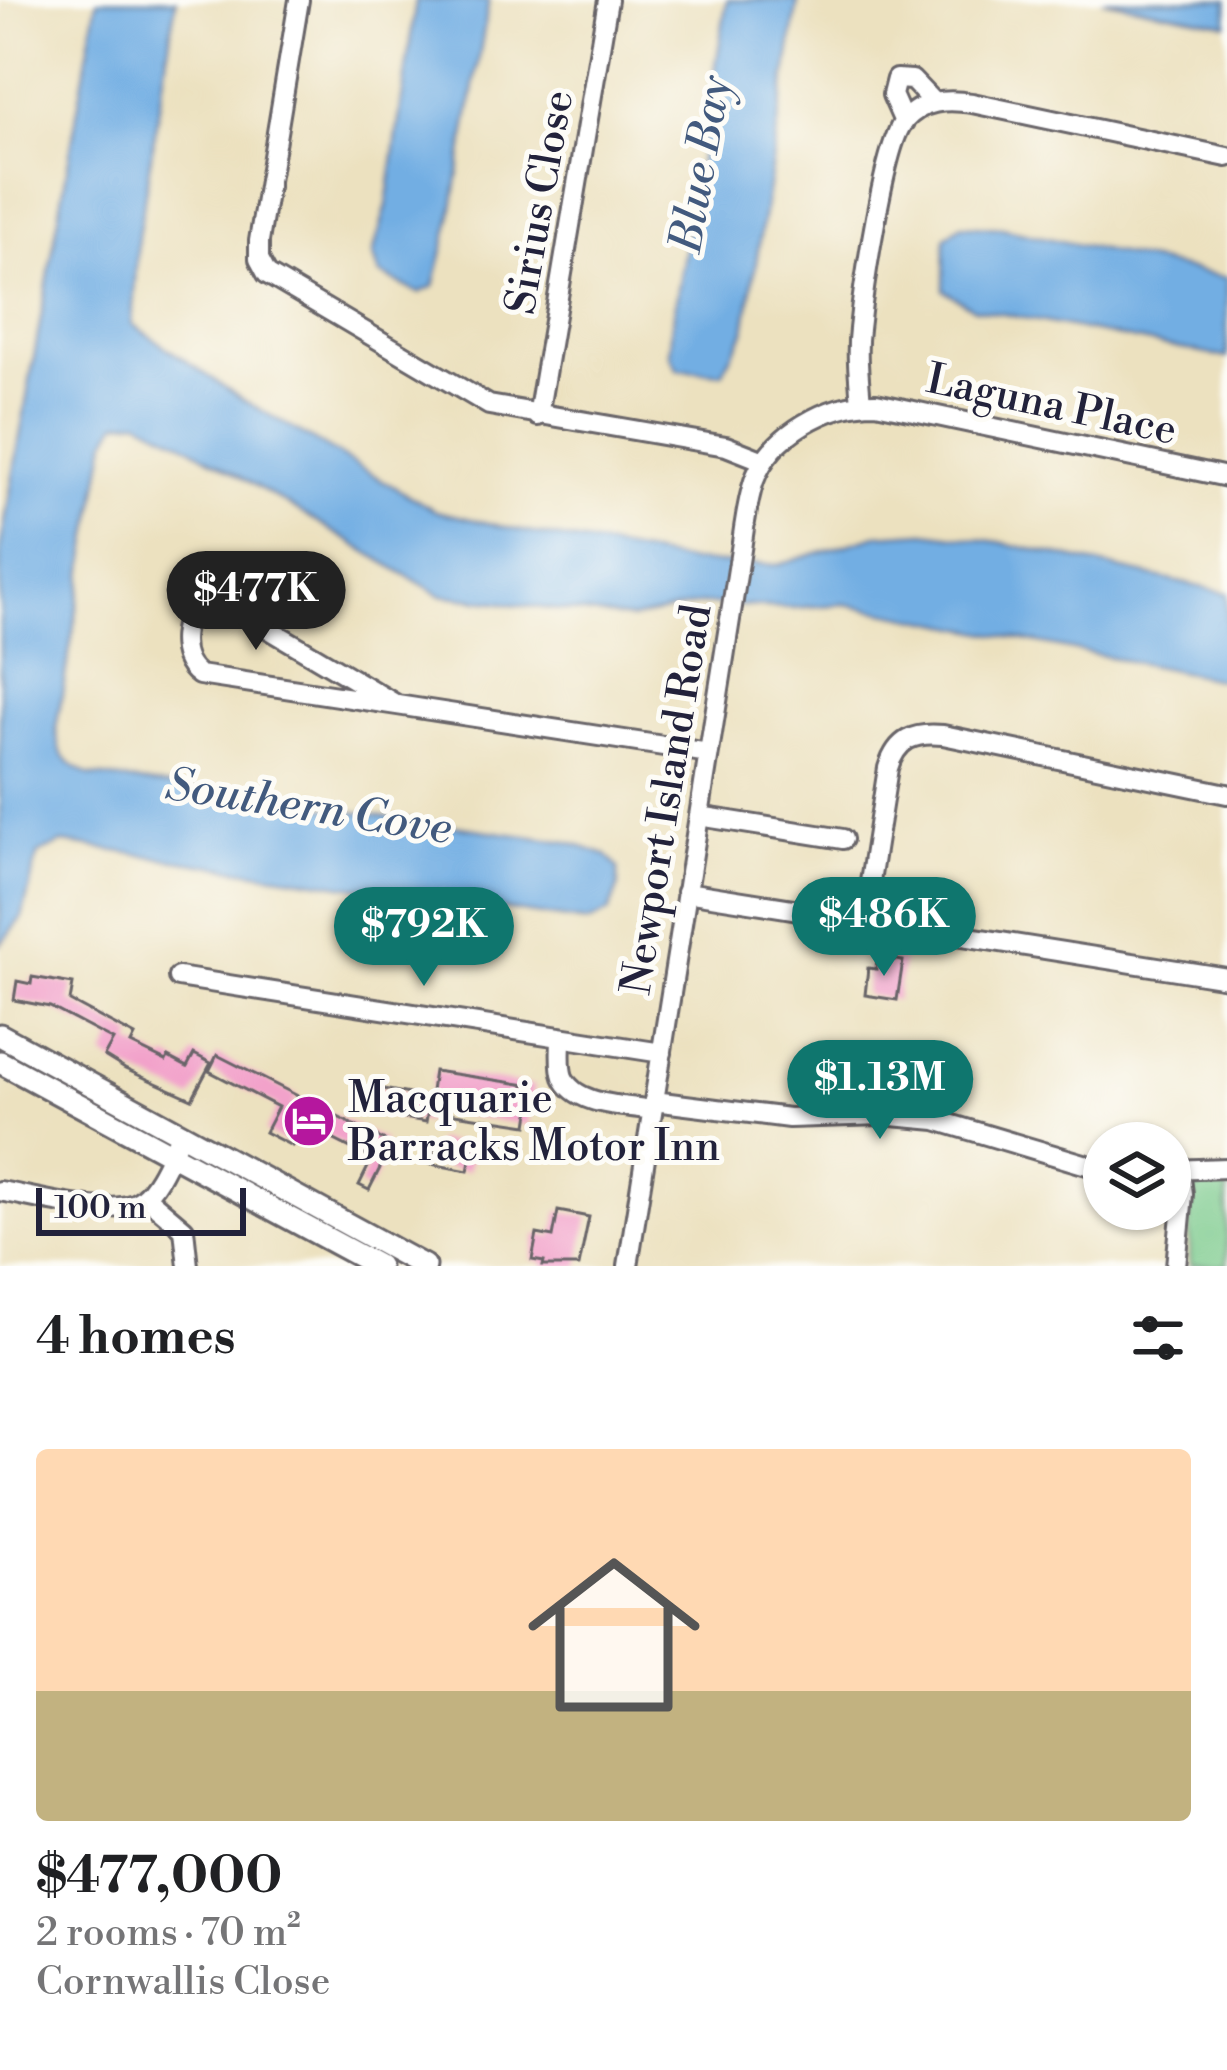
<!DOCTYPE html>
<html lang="en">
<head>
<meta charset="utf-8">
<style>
  body { margin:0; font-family:"Libre Bodoni",serif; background:#f2f2f2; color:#202124; height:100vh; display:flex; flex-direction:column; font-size:45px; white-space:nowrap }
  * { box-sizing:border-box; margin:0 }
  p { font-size:39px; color:#757577 }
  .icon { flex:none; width:66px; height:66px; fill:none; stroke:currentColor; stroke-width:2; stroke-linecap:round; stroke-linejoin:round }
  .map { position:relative; height:1266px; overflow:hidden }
  .side { display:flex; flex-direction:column; background:#fff; flex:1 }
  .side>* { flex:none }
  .buttons { position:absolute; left:1083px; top:1122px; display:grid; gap:24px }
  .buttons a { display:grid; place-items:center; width:108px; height:108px; border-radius:50%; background:#fff; box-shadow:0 3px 9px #0004; font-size:60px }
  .scale { position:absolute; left:36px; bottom:30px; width:210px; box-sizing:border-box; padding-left:12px; border:6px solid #22223b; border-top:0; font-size:33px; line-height:42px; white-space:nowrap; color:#22223b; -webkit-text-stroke:9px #fdfcf7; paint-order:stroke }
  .price { position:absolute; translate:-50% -102px; padding:0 27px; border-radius:42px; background:#0f766e; color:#fff; font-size:39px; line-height:78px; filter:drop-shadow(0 3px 6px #0008) }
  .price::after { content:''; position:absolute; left:50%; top:72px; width:36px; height:27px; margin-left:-18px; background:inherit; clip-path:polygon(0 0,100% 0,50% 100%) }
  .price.active { background:#222; color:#fff }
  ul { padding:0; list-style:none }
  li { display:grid; align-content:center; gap:24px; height:636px; padding:0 36px }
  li+li { border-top:3px solid #e0e0e0 }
  li span { display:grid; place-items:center; height:372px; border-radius:12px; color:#555 }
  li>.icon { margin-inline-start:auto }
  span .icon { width:216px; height:216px; fill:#fffc; stroke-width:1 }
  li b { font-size:51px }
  h2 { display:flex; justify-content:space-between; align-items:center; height:144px; padding:0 36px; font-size:51px }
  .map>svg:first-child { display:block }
</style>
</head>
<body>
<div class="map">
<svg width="1227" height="1266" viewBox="0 0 1227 1266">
  <rect width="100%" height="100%" fill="#fdfcf7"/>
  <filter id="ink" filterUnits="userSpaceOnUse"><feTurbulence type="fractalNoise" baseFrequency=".00833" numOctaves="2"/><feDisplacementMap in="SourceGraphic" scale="24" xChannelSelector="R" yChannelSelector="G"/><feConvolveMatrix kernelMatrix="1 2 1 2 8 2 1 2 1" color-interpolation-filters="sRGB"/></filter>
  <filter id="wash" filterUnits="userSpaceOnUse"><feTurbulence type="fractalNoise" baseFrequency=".004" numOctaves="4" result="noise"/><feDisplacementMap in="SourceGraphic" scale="48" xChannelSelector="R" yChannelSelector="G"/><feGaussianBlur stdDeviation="2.7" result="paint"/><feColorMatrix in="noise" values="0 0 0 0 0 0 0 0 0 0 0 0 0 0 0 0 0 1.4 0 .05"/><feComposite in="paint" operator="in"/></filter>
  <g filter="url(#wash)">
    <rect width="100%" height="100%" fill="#ece1bf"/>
    <path fill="#78c98a" stroke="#4d7662" stroke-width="3" d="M1227 1180V1266H1190L1189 1182Z"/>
    <path fill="#72aee3" stroke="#4a688f" stroke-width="3" d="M97 0H176L138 237 132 324 245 401 436 511 527 532 692 562 778 565 877 535 925 532 999 542 1227 593V681L845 604 793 608 700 604 632 619 440 595 180 441 139 420 118 422 107 440 56 728C58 755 65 763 89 775L568 842 606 855 618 868V888L609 912 588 922 63 843 38 854 22 917 0 945V550Z
      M416 0H489L451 219 434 286 419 293 380 274 373 254 387 205Z
      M727 0H798L745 331 722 373 678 369 670 355 671 331Z
      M1102 0H1227V24Z
      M961 225 1002 228 1227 278V358L973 308 944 290 945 238Z"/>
    <g id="blocks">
      <path fill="#f2a2ca" d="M877 957 903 961 897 1000 865 995 868 968 876 969Z
        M32 977 73 984 70 1001 135 1036 131 1044 166 1061 168 1057 187 1067 194 1054 211 1063 192 1099 125 1069 104 1056 113 1040 50 1007 14 1000 17 981 31 984Z
        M217 1055 298 1096 292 1106 309 1114 292 1146 265 1132 278 1107 209 1071Z
        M434 1071 534 1086 528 1125 428 1110 426 1122 364 1111 368 1086 430 1098Z
        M326 1111 385 1141 376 1158 383 1162 369 1190 359 1185 372 1159 311 1128Z
        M436 1140 473 1147 468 1171 431 1164Z
        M558 1211 589 1217 579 1266H543L544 1262 532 1260 537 1234 553 1237Z"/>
    </g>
  </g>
  <g filter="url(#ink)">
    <use href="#blocks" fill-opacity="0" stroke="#696569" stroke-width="3"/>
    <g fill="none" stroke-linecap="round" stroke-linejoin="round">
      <g stroke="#696569" stroke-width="24">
        <path id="minor" d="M299 0 259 241V259L267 274 489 405 726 446 764 461
          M904 122 892 95 896 79 912 80 933 102
          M861 403C859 378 856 353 859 329 863 291 884 145 904 121 922 100 947 99 972 103L1227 157
          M538 416 608 0
          M202 597 223 602 397 705 199 675C175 658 180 616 202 597Z
          M397 705 709 753
          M699 816 843 839
          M686 892 1227 978
          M864 920 888 768C897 739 914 732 943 735L1227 794
          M178 977 662 1053
          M561 1037C561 1049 559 1066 563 1077 575 1106 625 1105 652 1110
          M654 1101 789 1118 881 1115 936 1120 1104 1170
          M1170 1170 1227 1168
          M0 1191C32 1196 115 1220 141 1200 160 1185 170 1155 181 1134
          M145 1196 184 1229 188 1266
          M628 1266 740 556C744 531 746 505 754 481 771 434 828 403 876 403L1227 477
          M1176 1266 1183 1194 1180 1170"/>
      </g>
      <g stroke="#696569" stroke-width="27">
        <path id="major" d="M0 1035 424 1266
          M0 1062 378 1266"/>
      </g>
      <use href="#minor" stroke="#fff" stroke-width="18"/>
      <use href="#major" stroke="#fff" stroke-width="21"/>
    </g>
  </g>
  <defs>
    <g id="hotel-disc" transform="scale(2.7)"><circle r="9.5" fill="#b5179e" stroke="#fdfcf7"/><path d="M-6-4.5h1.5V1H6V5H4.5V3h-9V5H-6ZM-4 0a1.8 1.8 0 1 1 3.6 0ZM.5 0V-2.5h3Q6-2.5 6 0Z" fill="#fff"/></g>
  </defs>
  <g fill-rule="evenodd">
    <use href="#hotel-disc" x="309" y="1121"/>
  </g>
  <g text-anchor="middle" stroke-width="10" stroke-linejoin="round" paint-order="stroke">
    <g font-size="42" fill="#22223b" stroke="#fdfcf7">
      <text transform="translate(538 202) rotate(-80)" y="15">Sirius Close</text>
      <text transform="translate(1052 403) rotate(12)" y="15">Laguna Place</text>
      <text transform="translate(665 799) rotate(-81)" y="15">Newport Island Road</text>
    </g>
    <g font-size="42" fill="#22223b" stroke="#fdfcf7" text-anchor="start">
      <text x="348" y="1112">Macquarie<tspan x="348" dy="48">Barracks Motor Inn</tspan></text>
    </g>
    <g font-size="45" font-style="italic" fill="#425a7e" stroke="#fdfcf7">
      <text transform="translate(699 164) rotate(-80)" y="16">Blue Bay</text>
      <text transform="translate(309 805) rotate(9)" y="16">Southern Cove</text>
    </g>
  </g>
</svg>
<div class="buttons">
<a><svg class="icon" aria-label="layers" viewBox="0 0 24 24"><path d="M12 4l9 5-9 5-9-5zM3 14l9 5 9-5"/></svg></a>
</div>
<div class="scale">100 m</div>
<b class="price active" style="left:256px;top:653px">$477K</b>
<b class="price" style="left:884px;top:979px">$486K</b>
<b class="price" style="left:424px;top:989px">$792K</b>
<b class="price" style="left:880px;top:1142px">$1.13M</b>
</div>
<section class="side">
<h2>4 homes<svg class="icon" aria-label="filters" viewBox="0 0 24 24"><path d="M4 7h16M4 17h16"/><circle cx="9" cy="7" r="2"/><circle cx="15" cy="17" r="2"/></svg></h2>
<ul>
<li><span style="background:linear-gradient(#ffd9b3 65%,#c2b280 0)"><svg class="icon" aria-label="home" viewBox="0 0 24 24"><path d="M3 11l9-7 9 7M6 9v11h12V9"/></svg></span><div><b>$477,000</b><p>2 rooms · 70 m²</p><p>Cornwallis Close</p></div></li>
</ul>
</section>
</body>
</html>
